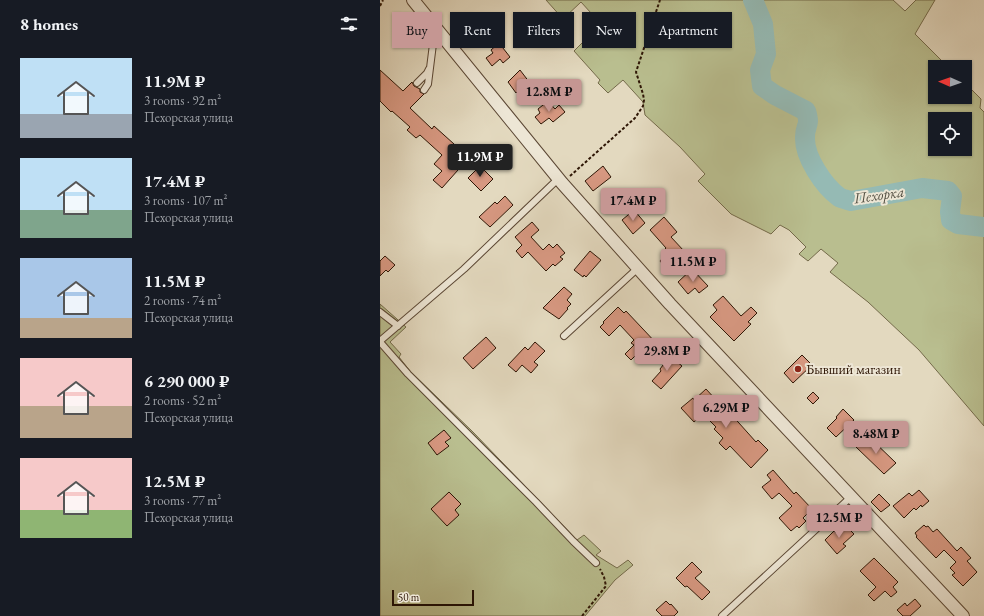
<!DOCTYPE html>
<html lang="en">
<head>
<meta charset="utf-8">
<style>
  body { margin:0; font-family:"EB Garamond",serif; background:#242831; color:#f1f3f6; height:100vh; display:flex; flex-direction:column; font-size:15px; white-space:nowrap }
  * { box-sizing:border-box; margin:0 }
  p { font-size:13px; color:#9ea1a6 }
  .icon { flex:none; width:22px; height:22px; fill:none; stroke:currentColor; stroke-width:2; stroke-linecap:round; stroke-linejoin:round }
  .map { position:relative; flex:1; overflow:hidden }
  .panel { display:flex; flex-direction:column; background:#171b24; width:380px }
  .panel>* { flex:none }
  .hud { position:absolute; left:12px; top:12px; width:380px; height:36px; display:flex; gap:8px }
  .needle { width:26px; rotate:272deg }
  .fabs { position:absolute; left:548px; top:60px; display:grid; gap:8px }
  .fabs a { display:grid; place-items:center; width:44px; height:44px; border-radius:0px; background:#171b24; box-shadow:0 1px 3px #0004; font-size:20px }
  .scale { position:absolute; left:12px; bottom:10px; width:82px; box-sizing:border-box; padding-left:4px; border:2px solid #2e1605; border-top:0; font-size:11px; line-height:14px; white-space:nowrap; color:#2e1605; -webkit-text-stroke:3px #ede6d5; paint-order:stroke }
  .price { position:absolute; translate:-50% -34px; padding:0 9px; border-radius:4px; background:#c59692; color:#111; font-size:13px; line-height:26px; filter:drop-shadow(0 1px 2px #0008) }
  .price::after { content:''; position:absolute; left:50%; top:24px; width:12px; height:9px; margin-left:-6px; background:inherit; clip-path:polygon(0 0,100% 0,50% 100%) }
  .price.on { background:#222; color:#fff }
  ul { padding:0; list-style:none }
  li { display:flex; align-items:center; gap:12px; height:100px; padding:0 20px }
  li span { display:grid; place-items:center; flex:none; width:112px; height:80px; border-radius:0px; color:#555 }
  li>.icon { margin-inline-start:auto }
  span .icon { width:48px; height:48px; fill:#fffc; stroke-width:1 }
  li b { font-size:17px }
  h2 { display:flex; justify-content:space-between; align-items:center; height:48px; padding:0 20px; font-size:17px }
  .chip { padding:0 14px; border-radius:0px; background:#171b24; box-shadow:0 1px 3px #0004; font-size:14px; line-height:36px }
  .chip.on { background:#c59692; color:#111 }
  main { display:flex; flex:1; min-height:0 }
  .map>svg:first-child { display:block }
</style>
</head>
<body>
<main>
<section class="panel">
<h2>8 homes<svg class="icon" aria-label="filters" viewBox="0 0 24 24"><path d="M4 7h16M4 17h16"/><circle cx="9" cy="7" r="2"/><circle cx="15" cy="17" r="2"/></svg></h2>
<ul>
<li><span style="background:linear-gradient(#bfe0f5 70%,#9aa5b1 0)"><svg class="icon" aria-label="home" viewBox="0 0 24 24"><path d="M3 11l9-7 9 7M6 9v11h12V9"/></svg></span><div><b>11.9M ₽</b><p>3 rooms · 92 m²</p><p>Пехорская улица</p></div></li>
<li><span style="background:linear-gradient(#bfe0f5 65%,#7fa58c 0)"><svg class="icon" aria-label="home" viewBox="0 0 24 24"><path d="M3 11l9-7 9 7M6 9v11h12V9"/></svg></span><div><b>17.4M ₽</b><p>3 rooms · 107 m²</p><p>Пехорская улица</p></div></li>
<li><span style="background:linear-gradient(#a9c7e8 75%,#b9a48a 0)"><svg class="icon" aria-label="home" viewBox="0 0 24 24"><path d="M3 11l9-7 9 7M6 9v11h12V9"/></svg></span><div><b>11.5M ₽</b><p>2 rooms · 74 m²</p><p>Пехорская улица</p></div></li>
<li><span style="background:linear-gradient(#f6c9c9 60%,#b9a48a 0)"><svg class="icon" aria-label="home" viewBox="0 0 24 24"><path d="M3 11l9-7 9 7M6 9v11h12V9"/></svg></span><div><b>6 290 000 ₽</b><p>2 rooms · 52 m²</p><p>Пехорская улица</p></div></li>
<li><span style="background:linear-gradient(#f6c9c9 65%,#8fb573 0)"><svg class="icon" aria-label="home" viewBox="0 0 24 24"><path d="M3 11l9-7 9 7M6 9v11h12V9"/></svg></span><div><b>12.5M ₽</b><p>3 rooms · 77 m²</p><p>Пехорская улица</p></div></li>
</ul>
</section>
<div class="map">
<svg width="604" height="616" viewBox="0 0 604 616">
  <rect width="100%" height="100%" fill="#e3d9bf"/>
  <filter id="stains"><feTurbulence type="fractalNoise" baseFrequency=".005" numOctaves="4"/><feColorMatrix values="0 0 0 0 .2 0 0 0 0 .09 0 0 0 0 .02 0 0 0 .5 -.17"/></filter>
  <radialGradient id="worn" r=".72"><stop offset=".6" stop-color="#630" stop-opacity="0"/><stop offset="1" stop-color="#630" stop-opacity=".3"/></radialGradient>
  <path fill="#b9be8f" stroke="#746a4a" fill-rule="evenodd" d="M166 0H513L525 11 536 0H555L535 34 568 67H555V97H585V83L601 99 600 108 604 112V426L539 350 488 302 450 272 458 263 441 249 428 261 419 254 426 247 409 230 400 225 391 234 351 214 318 181 325 174 300 147 265 115 263 102 243 80 228 93 218 83 220 80 194 51 221 24 201 2 183 19ZM555 119H585V149H555Z
    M0 304 26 327 10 342 21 354 19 357 30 371 93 432 197 540 204 535 221 551 216 555 237 568 248 560 253 565 235 580 205 616H0Z"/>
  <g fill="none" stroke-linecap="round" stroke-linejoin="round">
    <path stroke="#95bab4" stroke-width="20" d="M373 0 383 24 386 54 380 70 382 86 395 95 426 111C431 127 425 124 425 137 424 157 444 186 459 197 462 199 468 200 471 201L542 188 568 191 572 196 570 212 571 220 578 224 604 227"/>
  </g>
  <path fill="#d79881" stroke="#2e1605" d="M92 18 99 26 87 36 80 28Z
    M119 43 130 57 123 63 120 59 112 66 106 58 113 53 111 50Z
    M0 70 23 91 32 82 34 86 40 89V92L44 94 30 108 52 129 54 126 84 153 73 165 78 170 62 188 53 180 62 171 54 164 62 155 40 135 36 138 27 130 30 127 12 111 11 112 0 101Z
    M140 70 153 87 142 96 138 91 136 93 128 82Z
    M168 101 175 109 179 105 185 112 173 122 169 118 161 124 155 117 160 113 158 109Z
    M100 166 113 179 101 191 88 178Z
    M223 166 231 177 213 191 205 181Z
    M125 196 133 205 110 227 99 217 115 202 117 204Z
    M254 210 265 223 253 234 242 220Z
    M284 217 297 232 291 237 304 251 285 267 280 261 287 253 284 250 286 248 270 230Z
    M152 222 159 230 151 237 163 250 169 244 173 248 177 244 185 253 180 257 183 259 175 266 173 264 166 271 148 252 142 258 136 251 142 245 135 237Z
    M210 251 221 260 206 277 204 275 203 277 194 270Z
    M5 256 15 265 8 272 6 270 0 276V261Z
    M312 269 328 286 319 293 315 288 308 294 298 282Z
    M184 287 192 294 187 300 191 304 187 308 188 309 179 319 163 308Z
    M343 296 361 316 371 307 377 313 368 322 371 324 354 341 330 317 337 310 333 305Z
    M238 307 244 313 246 311 278 345 261 362 255 356 251 360 245 354 254 345 251 343 254 340 240 325 229 336 220 327 224 323 223 322Z
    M106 337 116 348 93 369 83 358Z
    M155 342 165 351 154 362 158 365 151 373 142 365 136 372 128 365 145 347 148 350Z
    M422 355 432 365 413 383 404 373Z
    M290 356 302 366 281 389 272 381 281 371 280 369Z
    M326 389 337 401 330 408 342 421 350 413 376 442 378 440 388 450 371 468 350 446 346 450 339 443 343 438 334 429 336 427 323 414 314 422 301 408 313 398 314 400Z
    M433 392 439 398 433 404 427 398Z
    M463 409 474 420 456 437 447 428 457 418 456 417Z
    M64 430 71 438 65 442 69 446 57 455 48 443Z
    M487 435 516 463 504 474 476 447Z
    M393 470 414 494 416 492 432 509 423 518 426 521 419 528 417 526 411 531 399 518 412 506 399 493 392 499 382 487 391 480 387 475Z
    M539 490 549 501 542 507 541 505 536 510 534 508 524 518 513 506 529 493 532 496Z
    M69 492 81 504 75 510 79 515 67 526 51 509Z
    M499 494 510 505 501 512 491 502Z
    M465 525 474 534 463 544 466 546 457 554 445 540 454 531 456 533Z
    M544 525 546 527 548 526 553 532 557 529 577 551 581 547 591 558 587 561 597 572 583 586 572 575 575 573 570 568 576 562 564 550 556 558 536 537 537 536 535 533Z
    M494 558 518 582 513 587 517 592 511 597 505 591 494 601 488 595 496 587 480 571Z
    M312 562 322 572 315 578 330 592 322 600 307 586 305 587 296 578Z
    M535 599 541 606 530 616H523L517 610 525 603 527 606Z
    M286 601 290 605 291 604 298 612 294 616H282L276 610Z"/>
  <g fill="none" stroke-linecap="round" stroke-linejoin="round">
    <g stroke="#5b4734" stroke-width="8">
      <path id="service" d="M37 83 47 73 49 69
        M44 90 48 84 55 28
        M0 312 18 326
        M184 336 258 268
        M0 341 84 269 178 179
        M0 342 28 374 156 502 193 541 216 563
        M342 616 471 497"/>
    </g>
    <g stroke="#5b4734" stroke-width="14">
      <path id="minor" d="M33 0 182 183 290 304 583 616"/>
    </g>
    <path stroke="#2e1605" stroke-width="2" stroke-dasharray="3 2" stroke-linecap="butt" d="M0 6 3 0
      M190 176 255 118 263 106 264 100 263 94 256 72 280 0
      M202 616 226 586 224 577 220 569"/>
    <use href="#service" stroke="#ede6d5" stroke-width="6"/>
    <use href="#minor" stroke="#ede6d5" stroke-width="12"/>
  </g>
  <circle fill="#8f2418" stroke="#ede6d5" stroke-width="1.5" cx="418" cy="369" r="4"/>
  <g text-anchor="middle" stroke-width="4" stroke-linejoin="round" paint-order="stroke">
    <g font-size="14" fill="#2e1605" stroke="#ede6d5" text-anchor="start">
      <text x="426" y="374">Бывший магазин</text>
    </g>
    <g font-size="15" font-style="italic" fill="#524f42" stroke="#ede6d5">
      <text transform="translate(499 195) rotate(-8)" y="5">Пехорка</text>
    </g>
  </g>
  <rect width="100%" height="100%" filter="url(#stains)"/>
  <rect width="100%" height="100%" fill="url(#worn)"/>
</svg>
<div class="fabs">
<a><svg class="needle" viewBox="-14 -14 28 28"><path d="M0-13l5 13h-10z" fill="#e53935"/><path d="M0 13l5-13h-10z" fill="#9ea1a6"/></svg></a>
<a><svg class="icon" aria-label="locate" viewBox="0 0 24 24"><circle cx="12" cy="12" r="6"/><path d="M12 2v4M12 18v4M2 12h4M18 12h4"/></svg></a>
</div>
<div class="scale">50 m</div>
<b class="price" style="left:169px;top:113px">12.8M ₽</b>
<b class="price on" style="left:100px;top:178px">11.9M ₽</b>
<b class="price" style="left:253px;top:222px">17.4M ₽</b>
<b class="price" style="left:313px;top:283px">11.5M ₽</b>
<b class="price" style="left:287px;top:372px">29.8M ₽</b>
<b class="price" style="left:346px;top:429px">6.29M ₽</b>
<b class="price" style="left:496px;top:455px">8.48M ₽</b>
<b class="price" style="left:459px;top:539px">12.5M ₽</b>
<div class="hud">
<a class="chip on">Buy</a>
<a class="chip">Rent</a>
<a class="chip">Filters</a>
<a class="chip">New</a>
<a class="chip">Apartment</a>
</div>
</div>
</main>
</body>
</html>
